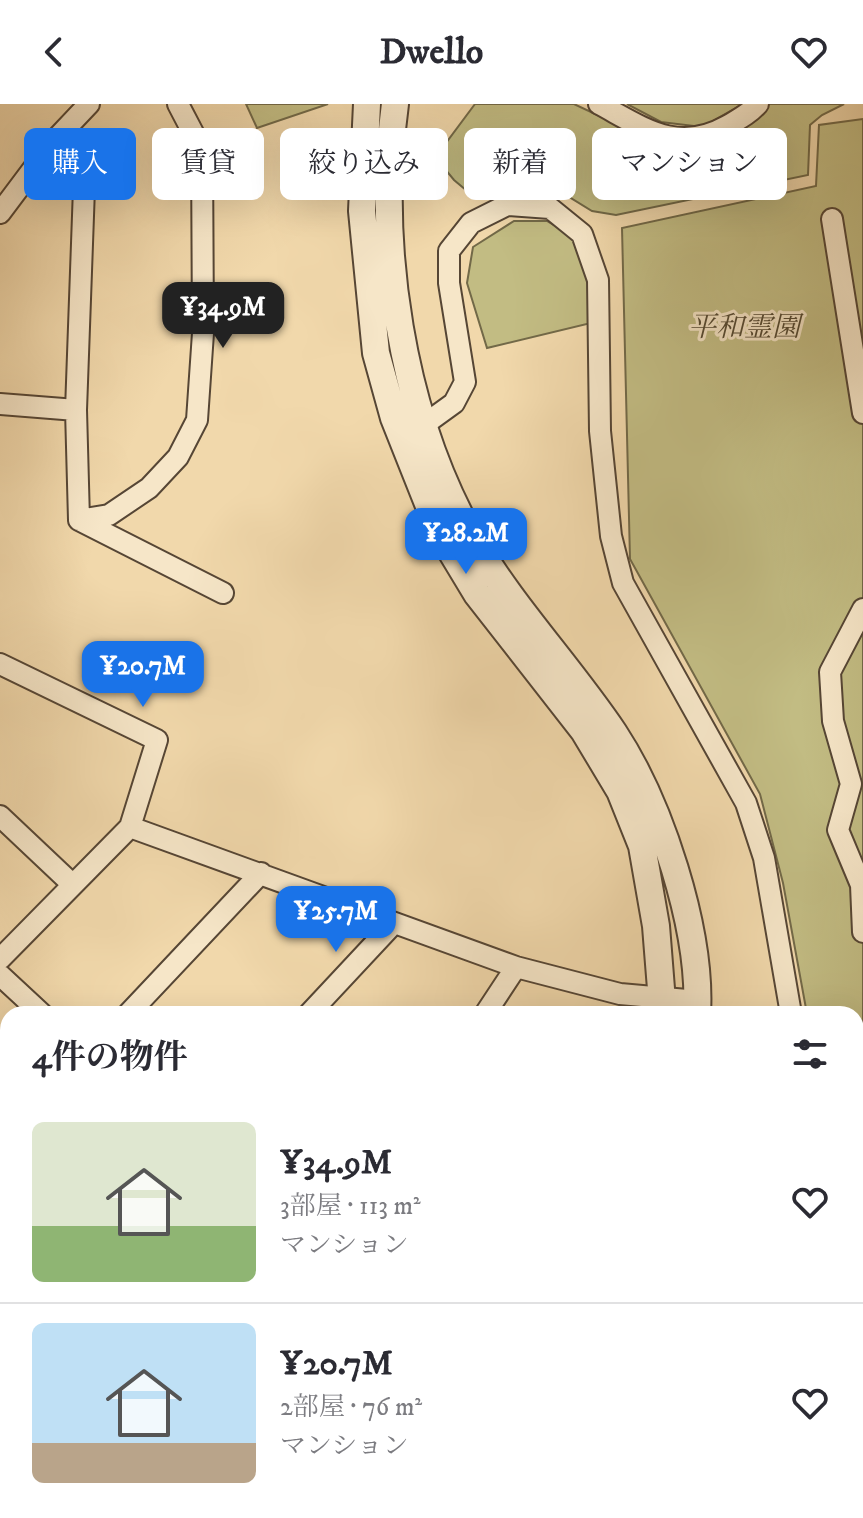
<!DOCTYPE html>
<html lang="ja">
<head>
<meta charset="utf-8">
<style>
  body { margin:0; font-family:"IM FELL DW Pica","Noto Serif JP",serif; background:#f7f7f7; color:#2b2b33; height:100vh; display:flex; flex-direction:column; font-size:30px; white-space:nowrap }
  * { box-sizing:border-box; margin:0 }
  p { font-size:26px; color:#7c7c81 }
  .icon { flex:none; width:44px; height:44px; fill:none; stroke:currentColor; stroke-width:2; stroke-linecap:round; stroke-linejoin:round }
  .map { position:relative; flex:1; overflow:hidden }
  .panel { position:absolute; left:0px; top:902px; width:864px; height:512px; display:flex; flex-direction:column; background:#fff; border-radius:24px 24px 0 0; box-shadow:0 8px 32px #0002 }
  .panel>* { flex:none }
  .banner { position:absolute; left:24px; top:24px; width:816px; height:72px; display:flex; gap:16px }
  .price { position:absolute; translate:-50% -68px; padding:0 18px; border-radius:16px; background:#1a73e8; color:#fff; font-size:26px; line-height:52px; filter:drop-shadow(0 2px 4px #0008) }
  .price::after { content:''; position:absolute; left:50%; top:48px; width:24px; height:18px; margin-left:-12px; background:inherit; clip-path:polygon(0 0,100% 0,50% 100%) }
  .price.current { background:#222; color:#fff }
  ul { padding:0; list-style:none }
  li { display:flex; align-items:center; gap:24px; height:200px; padding:0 32px }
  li+li { border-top:2px solid #e1e1e2 }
  li span { display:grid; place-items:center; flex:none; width:224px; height:160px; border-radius:12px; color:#555 }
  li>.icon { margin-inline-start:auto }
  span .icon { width:96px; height:96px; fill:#fffc; stroke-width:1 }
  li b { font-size:34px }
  h2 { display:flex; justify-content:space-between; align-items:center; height:96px; padding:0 32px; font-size:34px }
  .chip { padding:0 28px; border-radius:12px; background:#fff; box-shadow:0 8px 32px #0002; font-size:28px; line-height:72px }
  .chip.current { background:#1a73e8; color:#fff }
  header { display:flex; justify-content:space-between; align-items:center; height:104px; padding:0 32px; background:#fff; font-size:36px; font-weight:700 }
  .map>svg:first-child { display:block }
</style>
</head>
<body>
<header><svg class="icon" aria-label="back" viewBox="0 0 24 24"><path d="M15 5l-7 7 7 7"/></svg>Dwello<svg class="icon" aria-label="heart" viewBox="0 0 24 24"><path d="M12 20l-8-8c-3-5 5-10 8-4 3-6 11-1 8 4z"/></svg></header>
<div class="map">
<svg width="863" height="1414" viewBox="0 0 863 1414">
  <rect width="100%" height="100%" fill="#f1d8ab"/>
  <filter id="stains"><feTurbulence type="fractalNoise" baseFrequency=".0025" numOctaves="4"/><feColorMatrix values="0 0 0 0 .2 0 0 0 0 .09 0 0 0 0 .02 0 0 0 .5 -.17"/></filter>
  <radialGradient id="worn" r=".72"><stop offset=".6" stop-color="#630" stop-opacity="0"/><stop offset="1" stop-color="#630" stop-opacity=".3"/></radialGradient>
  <path fill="#c2bc83" stroke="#726948" stroke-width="2" d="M246 0H328L257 24Z
    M475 0H574L657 39 685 44 713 37 743 22 769 0H844L822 11 810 21 808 71 616 111 592 107 569 93 545 84 518 78 473 92 454 76 440 59 446 39Z
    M627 0H743L702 23 661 18Z
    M863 15V1133L856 1116V910H807L783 779 760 690 630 455 622 124 816 82 819 21Z
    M514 117H547L573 133 592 178 591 219 487 244 467 179 473 143Z
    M863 1224V1414H808L813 1406H856V1230Z"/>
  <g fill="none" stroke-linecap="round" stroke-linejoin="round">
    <g stroke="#564635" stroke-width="24">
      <path id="minor" d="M599 0C644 24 677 50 727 22 739 15 749 10 758 0
        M54 37 75 62 84 84 76 306 79 416 223 489
        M0 109 54 37 89 0
        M832 115 863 309
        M0 300 76 306
        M425 320 454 299 465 278 449 179V147L471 119 507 101 550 104 582 130 598 176 600 327 611 432 623 479 746 699 764 754 791 910
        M79 416 109 411 149 384 178 353 197 316 203 229 202 46 178 0
        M863 505 830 568 833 617 851 680 838 726 861 781 863 828
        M0 560 157 636 130 723 0 855
        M0 712 72 780
        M130 723 516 863 620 890 698 897
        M0 871 42 910
        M128 910 261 769
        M309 910 394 819
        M485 910 516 863
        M0 1048 8 1039
        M856 1075 863 1073
        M856 1170 863 1184
        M0 1239 8 1230
        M0 1374 8 1378
        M45 1406 52 1414
        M191 1414 199 1406
        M368 1414 375 1406"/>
    </g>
    <g stroke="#564635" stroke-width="30">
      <path id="tertiary" d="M367 0 362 107 376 249 394 314 439 427 477 490 584 627 620 687 642 742 656 822 663 910
        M395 0C376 141 401 309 472 434 513 504 569 562 614 629 660 699 702 826 697 910
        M635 1406 638 1414
        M660 1406 662 1414"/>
    </g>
    <use href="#minor" stroke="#f6e6c8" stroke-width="20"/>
    <use href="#tertiary" stroke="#f6e6c8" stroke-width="26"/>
  </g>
  <g text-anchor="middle" stroke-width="6" stroke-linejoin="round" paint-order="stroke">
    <g font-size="28" font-style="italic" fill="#534831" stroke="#f6e6c8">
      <text x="744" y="232">平和霊園</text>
    </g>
  </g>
  <rect width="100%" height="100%" filter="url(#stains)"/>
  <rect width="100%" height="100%" fill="url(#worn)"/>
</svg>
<b class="price current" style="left:223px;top:246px">¥34.9M</b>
<b class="price" style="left:466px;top:472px">¥28.2M</b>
<b class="price" style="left:143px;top:605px">¥20.7M</b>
<b class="price" style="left:336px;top:850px">¥25.7M</b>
<div class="banner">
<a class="chip current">購入</a>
<a class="chip">賃貸</a>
<a class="chip">絞り込み</a>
<a class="chip">新着</a>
<a class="chip">マンション</a>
</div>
<section class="panel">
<h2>4件の物件<svg class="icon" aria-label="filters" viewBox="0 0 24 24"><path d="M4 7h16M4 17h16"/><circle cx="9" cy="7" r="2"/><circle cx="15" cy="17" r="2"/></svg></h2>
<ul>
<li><span style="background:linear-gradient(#dfe7d0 65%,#8fb573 0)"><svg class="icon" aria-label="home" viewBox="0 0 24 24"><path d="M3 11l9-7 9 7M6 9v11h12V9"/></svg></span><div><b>¥34.9M</b><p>3部屋 · 113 m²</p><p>マンション</p></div><svg class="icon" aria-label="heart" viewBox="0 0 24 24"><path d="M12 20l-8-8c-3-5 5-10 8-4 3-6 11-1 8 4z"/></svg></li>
<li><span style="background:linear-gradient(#bfe0f5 75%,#b9a48a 0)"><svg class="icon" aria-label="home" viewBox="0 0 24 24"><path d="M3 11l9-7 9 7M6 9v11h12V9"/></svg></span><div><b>¥20.7M</b><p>2部屋 · 76 m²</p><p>マンション</p></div><svg class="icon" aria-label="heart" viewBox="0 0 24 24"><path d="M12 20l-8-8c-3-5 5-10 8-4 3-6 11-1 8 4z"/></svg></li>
</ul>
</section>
</div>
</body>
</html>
